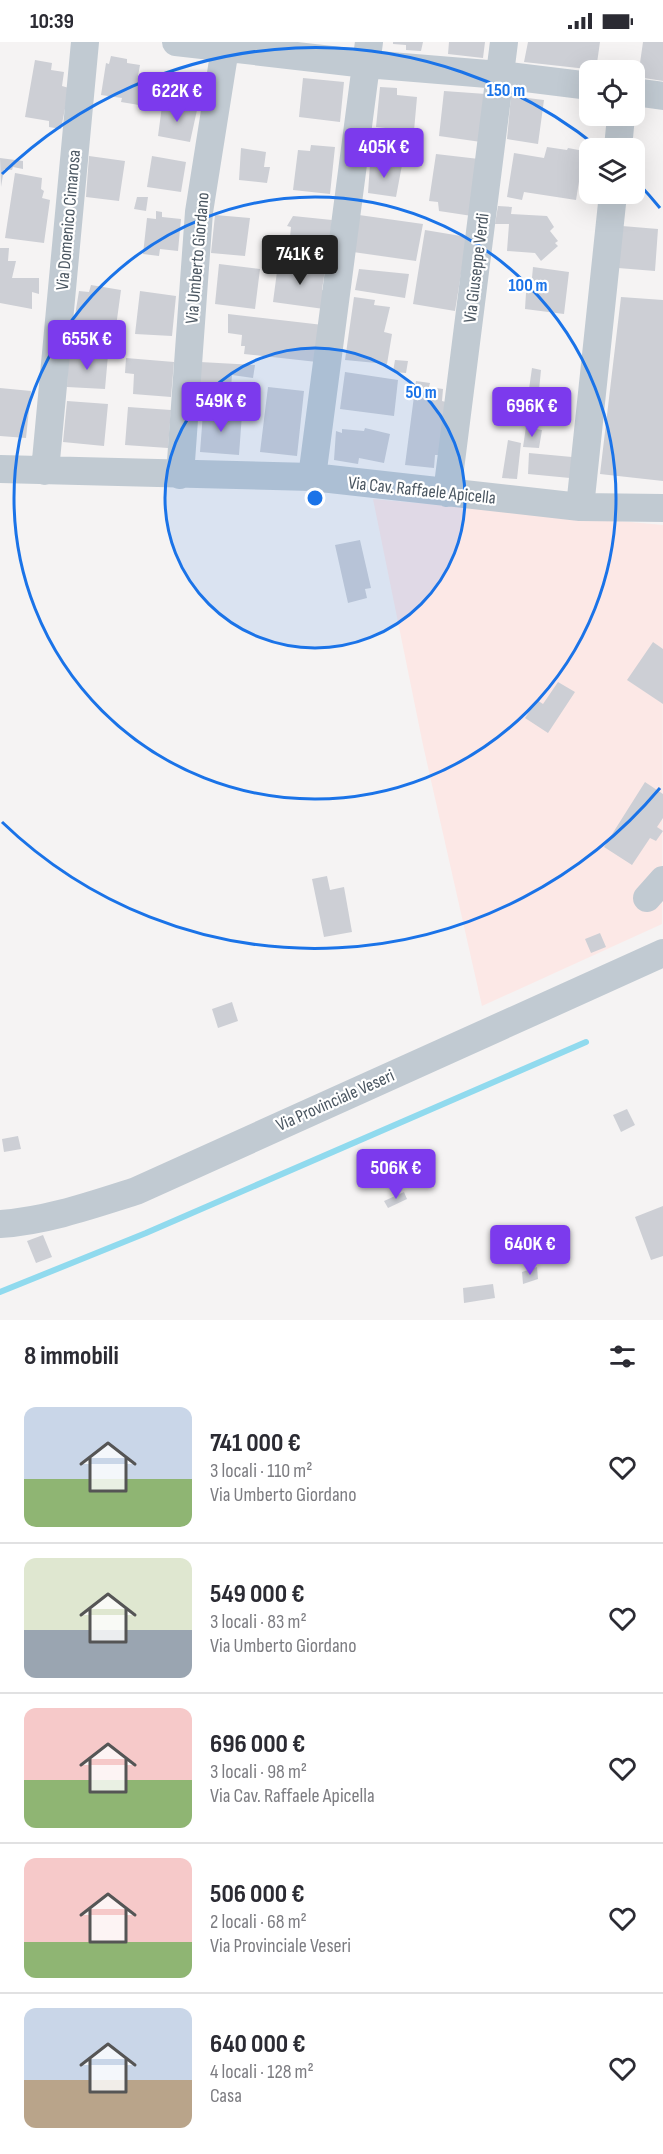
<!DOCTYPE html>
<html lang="it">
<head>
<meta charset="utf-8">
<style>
  body { margin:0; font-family:"Sofia Sans Condensed",sans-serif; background:#f2f2f3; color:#2b2b33; height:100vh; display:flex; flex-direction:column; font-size:22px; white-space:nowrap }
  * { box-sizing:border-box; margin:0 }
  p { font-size:20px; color:#7c7c81 }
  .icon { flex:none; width:33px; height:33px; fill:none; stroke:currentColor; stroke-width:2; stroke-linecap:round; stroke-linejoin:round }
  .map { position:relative; height:1278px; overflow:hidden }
  .side { display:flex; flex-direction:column; background:#fff; flex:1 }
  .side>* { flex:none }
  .tools { position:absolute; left:579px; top:18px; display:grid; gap:12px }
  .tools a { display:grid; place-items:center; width:66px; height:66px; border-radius:12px; background:#fff; box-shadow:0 6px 24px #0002; font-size:30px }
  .price { position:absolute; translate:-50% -51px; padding:0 14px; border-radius:6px; background:#7c3aed; color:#fff; font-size:20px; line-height:39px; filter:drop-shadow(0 2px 3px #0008) }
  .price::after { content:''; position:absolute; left:50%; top:36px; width:18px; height:14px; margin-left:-9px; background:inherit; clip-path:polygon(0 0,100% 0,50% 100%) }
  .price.active { background:#222; color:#fff }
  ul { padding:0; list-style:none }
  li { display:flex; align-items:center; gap:18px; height:150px; padding:0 24px }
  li+li { border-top:2px solid #e1e1e2 }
  li span { display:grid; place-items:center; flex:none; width:168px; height:120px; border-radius:12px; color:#555 }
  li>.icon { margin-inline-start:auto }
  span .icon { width:72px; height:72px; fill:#fffc; stroke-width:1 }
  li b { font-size:26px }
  h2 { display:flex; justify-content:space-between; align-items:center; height:72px; padding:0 24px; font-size:26px }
  .status { display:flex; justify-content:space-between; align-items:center; height:42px; padding:0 30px; background:#fff; direction:ltr }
  .status svg { height:16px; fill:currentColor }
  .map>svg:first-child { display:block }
</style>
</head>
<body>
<div class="status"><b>10:39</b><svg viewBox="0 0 49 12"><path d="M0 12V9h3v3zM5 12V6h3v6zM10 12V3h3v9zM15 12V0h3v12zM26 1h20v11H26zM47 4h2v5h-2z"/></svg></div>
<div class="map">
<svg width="663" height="1278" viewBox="0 0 663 1278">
  <rect width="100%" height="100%" fill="#f5f3f3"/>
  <path fill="#fce8e6" d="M373 457 663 483 662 882 482 964 423 703Z"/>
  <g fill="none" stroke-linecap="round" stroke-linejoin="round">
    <path stroke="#90daee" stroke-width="6" d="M0 1250 146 1191 586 1000"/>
  </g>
  <path fill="#cdcfd5" d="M393 0H423L421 9 406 8V3L393 2Z
    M449 0H485L483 16 448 12Z
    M528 0H600L596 28 524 20Z
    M643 0H663V39L638 35Z
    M111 14 127 17V21L140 23 138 34 144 35 139 63 121 60 122 56 101 53 106 21 109 22Z
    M35 18 52 21 51 28 64 30 62 44 69 46 61 87 49 85V79L25 75Z
    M303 36 344 40 340 80 299 75Z
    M380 45 397 46V53L417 55 414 89 376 85Z
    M444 49 486 52 481 100 439 94Z
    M511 54 544 58 538 102 507 97Z
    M162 64 197 68 190 100 158 94Z
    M311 103 335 105 330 152 293 148 298 108 310 109Z
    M547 105 567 108 568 106 584 109 576 158 524 150 522 158 507 155 514 111 544 116Z
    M241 106 266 110 264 125H270L267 141 239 138Z
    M436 112 479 117 472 174 439 169 438 160 429 159Z
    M89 114 125 119 119 159 86 155Z
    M152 114 186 120 181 150 147 145Z
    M0 116 23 119V127L13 125 12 128 4 127 1 145Z
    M370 122 402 123 396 155 368 151Z
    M15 131 42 136 41 147 44 149 42 156 50 158 44 201 5 196Z
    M137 155H148L146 169 134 167Z
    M498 164 512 165 511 172 547 174 554 185 550 189 558 199 555 201 558 204 541 219 535 211 507 209 509 182H495Z
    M156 169 162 170V175L181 177 178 209 160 207 159 214 143 212 147 176 156 177Z
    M215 173 250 176 245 214 211 211Z
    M359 173 423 182 416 219 353 210Z
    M293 174 332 178 328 212 292 208 294 195H290L291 185 287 184Z
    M622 184 658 187 655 229 618 226Z
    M425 188 467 195 455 269 413 262Z
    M0 206H9L8 219H16L12 236H39V252L32 250V267L0 261Z
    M219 222 260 227 255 267 215 262Z
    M278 222 325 227 322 248 326 249 324 267 273 260Z
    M533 225 569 230 564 272 525 267 527 235 532 236Z
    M359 227 409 232 405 256 355 248Z
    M91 243 121 248 115 292 73 286 79 249 89 250Z
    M140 249 176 254 172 294 135 292Z
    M354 255 375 258 374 263 390 265 384 290 392 292 387 322 345 318Z
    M621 255 663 258V439L600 432Z
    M228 272 323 283 317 320 244 312 245 304H241L242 293 228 291Z
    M68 310 108 313 105 347 67 345Z
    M126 316 174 320 171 355 133 352 134 332 125 331Z
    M395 318 408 319 406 331 393 330Z
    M200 320 255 323 253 336 232 333 230 359 198 356Z
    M532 326 541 328 539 348 529 347Z
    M345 330 398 338 394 374 340 367Z
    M416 339 430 341 429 345 443 347 442 359 446 360 439 413H435L434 426 405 423Z
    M268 345 304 349 297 414 260 410Z
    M0 346 31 349 26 396 0 394Z
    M67 359 108 362 104 404 63 400Z
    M128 365 171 368 168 406 125 403Z
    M218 368 242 372 239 413 200 410 203 371 216 372Z
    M526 385 542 388 539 406 523 405Z
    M365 386 390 392 384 421 359 416 358 422 334 418 336 389 342 391V387L364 389Z
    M508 398 521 401 517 437 502 436Z
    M529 411 572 415 570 436 528 432Z
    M360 498 371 546 365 547 367 556 348 561 335 503Z
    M653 600 663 607V662L627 638Z
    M558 640 575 650 548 691 525 676 537 658 543 662Z
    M645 740 663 752V776L657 785 663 789 656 799 650 796 632 823 604 805Z
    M327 834 330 848 344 845 352 890 324 895 312 837Z
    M600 891 606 905 591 911 585 897Z
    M232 960 238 979 218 986 212 967Z
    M627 1067 635 1083 621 1090 613 1073Z
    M18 1094 21 1107 4 1110 2 1097Z
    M404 1150 407 1157 388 1166 384 1159Z
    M663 1164V1214L651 1218 635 1175Z
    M43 1193 52 1215 36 1221 27 1199Z
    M537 1225 538 1237 523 1242 522 1230Z
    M493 1242 495 1256 464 1261 463 1246Z"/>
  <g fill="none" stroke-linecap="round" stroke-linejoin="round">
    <path stroke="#c1cad2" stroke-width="28" d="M176 0 366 22 500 33 590 44
      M634 50 663 54
      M618 106 621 74
      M0 427 312 435 580 465 663 466
      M45 429 85 0
      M180 433 199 170 226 0
      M312 435 369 0
      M447 451 504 0
      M580 465 613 152
      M647 856 663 838
      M0 1182C46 1179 92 1163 136 1149L663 911"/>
  </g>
  <circle cx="315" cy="456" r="150" fill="#1a73e8" fill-opacity=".12"/>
  <g fill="none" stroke="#1a73e8" stroke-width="3">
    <circle cx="315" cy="456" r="150"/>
    <circle cx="315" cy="456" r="301"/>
    <path d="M660 746A451 451 0 0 1 2 780M2 132A451 451 0 0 1 599 106M637 140A451 451 0 0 1 660 166"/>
  </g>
  <g text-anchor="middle" stroke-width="4.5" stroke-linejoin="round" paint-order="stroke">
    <g font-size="18" fill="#4a5661" stroke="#fff">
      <text transform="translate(68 178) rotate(-85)" y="6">Via Domenico Cimarosa</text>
      <text transform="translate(197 216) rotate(-85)" y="6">Via Umberto Giordano</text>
      <text transform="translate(476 226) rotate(-83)" y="6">Via Giuseppe Verdi</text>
      <text transform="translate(422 448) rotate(6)" y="6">Via Cav. Raffaele Apicella</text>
      <text transform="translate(335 1058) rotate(-24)" y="6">Via Provinciale Veseri</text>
    </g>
  </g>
  <circle cx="315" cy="456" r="9" fill="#1a73e8" stroke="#fff" stroke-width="3"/>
  <g font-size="18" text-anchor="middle" font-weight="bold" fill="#1a73e8" stroke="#fff" stroke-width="4.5" stroke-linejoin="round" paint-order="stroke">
    <text x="506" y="54">150 m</text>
    <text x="528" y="249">100 m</text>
    <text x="421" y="356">50 m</text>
  </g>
</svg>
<div class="tools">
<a><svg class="icon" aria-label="locate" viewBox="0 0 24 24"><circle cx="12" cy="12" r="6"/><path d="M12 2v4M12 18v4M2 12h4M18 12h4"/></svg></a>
<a><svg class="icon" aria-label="layers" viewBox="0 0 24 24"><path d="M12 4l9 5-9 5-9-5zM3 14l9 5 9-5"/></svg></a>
</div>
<b class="price" style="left:177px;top:81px">622K €</b>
<b class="price" style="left:384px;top:137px">405K €</b>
<b class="price active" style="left:300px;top:244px">741K €</b>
<b class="price" style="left:87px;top:329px">655K €</b>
<b class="price" style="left:221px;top:391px">549K €</b>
<b class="price" style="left:532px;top:396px">696K €</b>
<b class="price" style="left:396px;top:1158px">506K €</b>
<b class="price" style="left:530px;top:1234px">640K €</b>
</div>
<section class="side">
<h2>8 immobili<svg class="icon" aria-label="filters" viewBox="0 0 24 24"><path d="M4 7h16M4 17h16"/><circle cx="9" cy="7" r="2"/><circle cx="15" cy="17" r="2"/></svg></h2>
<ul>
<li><span style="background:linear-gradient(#c9d6e8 60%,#8fb573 0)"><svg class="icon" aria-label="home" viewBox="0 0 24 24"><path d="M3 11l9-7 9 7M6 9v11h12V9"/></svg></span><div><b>741 000 €</b><p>3 locali · 110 m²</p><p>Via Umberto Giordano</p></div><svg class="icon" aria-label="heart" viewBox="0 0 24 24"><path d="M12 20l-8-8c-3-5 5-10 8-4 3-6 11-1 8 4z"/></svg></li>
<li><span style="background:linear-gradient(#dfe7d0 60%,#9aa5b1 0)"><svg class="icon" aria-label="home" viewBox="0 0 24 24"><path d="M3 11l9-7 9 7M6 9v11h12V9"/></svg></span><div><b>549 000 €</b><p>3 locali · 83 m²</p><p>Via Umberto Giordano</p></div><svg class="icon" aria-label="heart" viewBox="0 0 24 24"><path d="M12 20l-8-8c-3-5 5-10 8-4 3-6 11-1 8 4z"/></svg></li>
<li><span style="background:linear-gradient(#f6c9c9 60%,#8fb573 0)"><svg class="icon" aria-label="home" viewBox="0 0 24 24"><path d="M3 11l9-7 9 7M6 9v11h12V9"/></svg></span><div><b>696 000 €</b><p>3 locali · 98 m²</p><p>Via Cav. Raffaele Apicella</p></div><svg class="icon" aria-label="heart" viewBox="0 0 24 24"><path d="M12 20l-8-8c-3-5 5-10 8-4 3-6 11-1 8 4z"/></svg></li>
<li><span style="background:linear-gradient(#f6c9c9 70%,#8fb573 0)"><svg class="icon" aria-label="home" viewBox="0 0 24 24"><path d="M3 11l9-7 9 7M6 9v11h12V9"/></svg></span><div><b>506 000 €</b><p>2 locali · 68 m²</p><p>Via Provinciale Veseri</p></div><svg class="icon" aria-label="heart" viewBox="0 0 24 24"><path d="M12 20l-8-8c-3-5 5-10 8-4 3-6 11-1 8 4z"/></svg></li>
<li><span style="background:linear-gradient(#c9d6e8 60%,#b9a48a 0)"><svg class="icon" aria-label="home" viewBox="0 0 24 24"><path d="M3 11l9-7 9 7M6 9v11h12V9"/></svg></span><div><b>640 000 €</b><p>4 locali · 128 m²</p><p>Casa</p></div><svg class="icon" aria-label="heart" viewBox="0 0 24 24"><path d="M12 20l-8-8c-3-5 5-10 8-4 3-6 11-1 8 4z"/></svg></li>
</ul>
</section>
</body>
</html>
